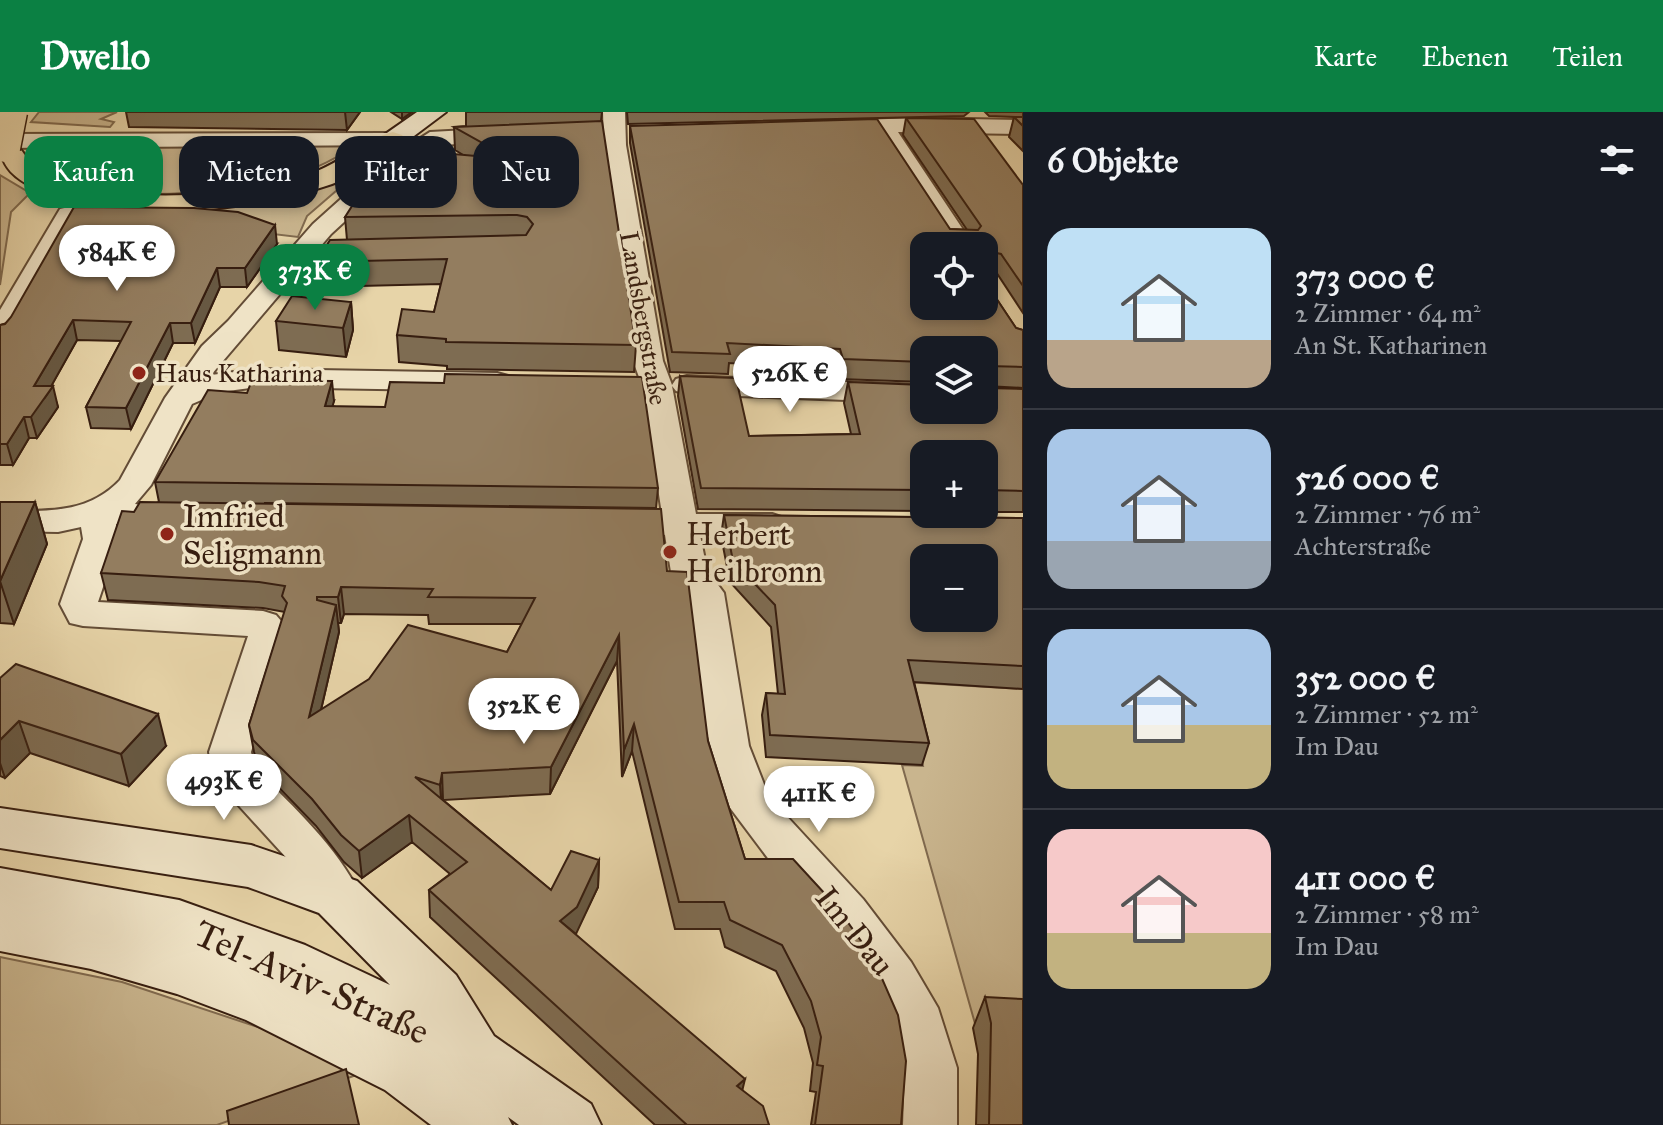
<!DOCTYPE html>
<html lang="de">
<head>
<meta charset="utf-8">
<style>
  body { margin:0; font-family:"IM FELL Great Primer",serif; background:#20242c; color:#f1f3f6; height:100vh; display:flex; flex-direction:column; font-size:30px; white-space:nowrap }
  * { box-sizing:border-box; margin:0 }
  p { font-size:26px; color:#9ea1a6 }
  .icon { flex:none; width:44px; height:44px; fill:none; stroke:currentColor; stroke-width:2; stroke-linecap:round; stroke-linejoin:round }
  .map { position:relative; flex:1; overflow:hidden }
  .panel { display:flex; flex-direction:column; background:#171b24; width:640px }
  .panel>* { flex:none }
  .guide { position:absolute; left:24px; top:24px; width:760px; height:72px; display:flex; gap:16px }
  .fabs { position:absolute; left:910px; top:120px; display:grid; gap:16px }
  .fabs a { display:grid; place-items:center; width:88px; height:88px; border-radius:16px; background:#171b24; box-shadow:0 4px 12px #0003; font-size:40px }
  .price { position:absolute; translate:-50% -68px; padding:0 18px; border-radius:28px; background:#fff; color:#222; font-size:26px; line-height:52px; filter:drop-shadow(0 2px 4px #0008) }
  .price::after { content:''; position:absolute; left:50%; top:48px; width:24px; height:18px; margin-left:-12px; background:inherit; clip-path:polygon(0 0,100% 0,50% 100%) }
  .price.active { background:#0b8043; color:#fff }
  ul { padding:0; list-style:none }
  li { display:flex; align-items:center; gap:24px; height:200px; padding:0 24px }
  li+li { border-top:2px solid #363941 }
  li span { display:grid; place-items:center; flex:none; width:224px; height:160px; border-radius:24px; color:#555 }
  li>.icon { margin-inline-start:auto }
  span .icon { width:96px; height:96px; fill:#fffc; stroke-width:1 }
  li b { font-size:34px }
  h2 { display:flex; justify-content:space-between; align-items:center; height:96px; padding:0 24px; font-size:34px }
  .chip { padding:0 28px; border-radius:24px; background:#171b24; box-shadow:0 4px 12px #0003; font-size:28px; line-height:72px }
  .chip.active { background:#0b8043; color:#fff }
  header { display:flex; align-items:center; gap:48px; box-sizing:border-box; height:112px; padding:0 40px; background:#0b8043; color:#fff }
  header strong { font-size:38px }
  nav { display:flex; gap:44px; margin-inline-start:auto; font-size:28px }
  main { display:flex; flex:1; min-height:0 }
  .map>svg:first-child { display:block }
</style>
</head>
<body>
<header>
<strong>Dwello</strong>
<nav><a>Karte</a><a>Ebenen</a><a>Teilen</a></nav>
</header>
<main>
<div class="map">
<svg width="1023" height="1013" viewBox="0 0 1023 1013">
  <rect width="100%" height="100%" fill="#e7d4a8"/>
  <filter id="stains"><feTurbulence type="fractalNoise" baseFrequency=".0025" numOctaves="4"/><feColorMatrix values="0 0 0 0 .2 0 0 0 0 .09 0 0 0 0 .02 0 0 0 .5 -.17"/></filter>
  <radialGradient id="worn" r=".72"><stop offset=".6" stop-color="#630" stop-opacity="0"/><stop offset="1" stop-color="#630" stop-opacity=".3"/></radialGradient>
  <path fill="#c9b58e" stroke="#806a4f" stroke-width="2" d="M39 0H117L101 7 114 10 110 15 31 10Z
    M359 33C339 44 320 55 298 62 248 79 127 92 79 71 60 63 46 48 31 34Z
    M0 63 30 81 11 100 0 173Z
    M343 63 351 66 307 104 298 125 66 97 69 93C131 103 199 101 260 89 288 84 316 72 343 63Z
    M904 570 1023 577V918L976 915 902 653 923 654Z
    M0 845 122 870 297 928 359 962 217 1013H0Z"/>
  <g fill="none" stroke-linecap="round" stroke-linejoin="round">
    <g stroke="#634c36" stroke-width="4">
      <path id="street" d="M603 0H625L626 33 663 249 672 273 676 267 687 264 924 273V291L687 282 676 279 672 274 696 402H772L784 406 789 413 784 420 772 424 700 423 707 458 724 481 749 634 769 685 863 787 911 850 938 896 957 956V1013H903L905 956 895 916 875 880 829 815 776 757 728 693 707 634 687 482 671 460 665 423 646 419 641 412 646 405 662 402 642 273 633 249 604 33Z
        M917 6 1023 8V22L898 20 974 134H948L876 21 830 23 819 16 830 9Z
        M504 16 512 18 515 23 512 28 430 34 419 27 430 20Z
        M393 21 404 28 401 33 0 36V22Z
        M398 41 406 43 410 48 406 53 331 122 211 263 257 257 497 261 508 264 512 270 508 276 497 279 257 275 220 280 192 292 151 373 135 392 184 398 189 405 184 412 172 415 116 412 119 427 98 490 263 499 276 503 288 517 251 640 255 656C297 699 334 731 362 785L355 799 338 804 321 799 302 763 220 673 213 662 209 640 248 524 83 514 70 511 60 492 83 427 81 415 58 420 0 419V399C44 399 87 403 120 368L165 286 202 234 228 209 313 112 390 43Z
        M69 95 78 97 81 102 14 223 10 229 0 232V198L57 102 60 97Z"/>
    </g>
    <g stroke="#371e10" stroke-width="4">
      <path id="secondary" d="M417 0H446L402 33H384L380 28 384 23Z
        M0 696 251 733 357 769 456 863 494 924 591 992 601 1013H519L508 1005 512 1013H431L385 978 246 908 177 882 91 857 0 839V756L179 788 305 833 390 873 319 801 248 775 0 736Z"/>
    </g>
    <g stroke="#371e10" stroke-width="4">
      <path id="primary" d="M393 20 402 23 406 28 402 33C380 47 357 63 332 72 256 98 112 116 38 78 16 67 0 56 0 30 20 25 23 46 36 56 54 71 83 77 105 80 172 88 253 83 317 59 343 49 366 27 393 20Z"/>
    </g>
    <use href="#street" fill="#efe3c6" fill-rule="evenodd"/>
    <use href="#secondary" fill="#efe3c6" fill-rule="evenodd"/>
    <use href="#primary" fill="#e7d4a8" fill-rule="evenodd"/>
    <g stroke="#371e10" stroke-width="31" stroke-linecap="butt">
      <path id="primary-bridge" d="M6 36 13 0"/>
    </g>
    <use href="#primary-bridge" stroke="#e7d4a8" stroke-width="28"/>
  </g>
  <path fill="#7e6c52" stroke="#371e10" stroke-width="2" fill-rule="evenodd" d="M126 0H360L347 18 129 15Z
    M391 0H412L402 7Z
    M466 0H602L601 9 636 233 634 260 447 257V254L399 250 397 223 434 200 441 172 319 175 316 150 347 128 345 105 463 43 455 38 454 15 466 14Z
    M627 0H969L964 4 628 12Z
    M985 0H1023V39L1009 25 1014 5 989 4Z
    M906 6 1023 73V201L996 160 987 158 986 171 1016 216 1023 218V276L987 274V276L1023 277V400H984V342H924V399L698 397 678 284 680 264 749 324 851 322 844 291 848 270 984 298 924 238V270L839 267 837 257 729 251 728 262 670 260 630 31V14L950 117 967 118 903 23Z
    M277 132 247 175H220L195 231H173L131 317 91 316 86 295 121 229 77 228 51 274 58 295 37 326H29L13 353H0V213Z
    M351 190 353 218 346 245 279 238 276 209Z
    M334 289 332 294 658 376 656 396 264 391 667 459 708 629 745 747 901 1013H811L816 980 810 979 813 951 804 916 776 859 725 835 720 817H675L632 639 622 665 617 549 550 682 443 688 551 778 599 748 598 775 575 822 742 978 769 1013H655L430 805 429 778 450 762 412 730 362 766 344 750 316 714 258 654 254 640 249 613 285 500 263 496 108 488 101 461 134 400 159 390 155 370ZM344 502 428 503 429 512H522L507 540 321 598 339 520 338 511H341Z
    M0 390H35L47 432 14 512 0 511Z
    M724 403 1023 406V577L914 570 929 631 922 653 766 645 762 603 766 581 778 582 771 515 730 470 721 424Z
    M0 566 166 634 129 674 30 641 5 666 0 664Z
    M985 885 1023 1013H976L978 942 973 916Z"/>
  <path fill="#675842" stroke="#371e10" stroke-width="2" d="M345 0H360L347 18Z
    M402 0H412L402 7Z
    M275 113 277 132 247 175 245 156Z
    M217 156 220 175 195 231 191 211Z
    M351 190 353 218 346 245 343 216Z
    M73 208 77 228 44 287 53 274 58 295 37 326 31 305 34 274Z
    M170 211 173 231 131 317 126 296Z
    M332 269 334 289 327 314 325 294Z
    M24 305 29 326 13 353 7 332Z
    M35 390 47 432 14 512 0 469Z
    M341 475 344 502 341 511 338 485Z
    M336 493 339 520 313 632 309 605Z
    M619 523 617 549 550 682 551 655Z
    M158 602 166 634 129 674 121 642Z
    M19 609 30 641 5 666 0 651V628Z
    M634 612 632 639 622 665 624 638Z
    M442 661 443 688 442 700 440 673Z
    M409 703 412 730 362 766 359 739Z
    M599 748 598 775 576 822 560 809Z
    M745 967 739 992 737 974Z"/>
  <path fill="#937d5f" stroke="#371e10" stroke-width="2" fill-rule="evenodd" d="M1014 5H1023V14Z
    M906 6 974 7 1023 73V174L1001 142 987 139 986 171 1016 216 1023 218V255L987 254V276L1023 277V379L984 378V342H924V378L701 376 680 264 736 266 749 324 860 322 848 270 924 273V298H984V238H924V250L843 247 840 237 727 231 730 242 672 240 630 14 877 7 950 117 978 118 981 114ZM924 134H984V194H924Z
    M602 9 636 233 446 230V227L397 223 402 197 434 200 447 147 316 150 330 128 526 123 533 112 527 105 517 103 345 105 370 66 408 38 511 47 454 15Z
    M74 95 194 96 238 100 275 113 245 156H217L191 211H170L126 296 86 295 131 210 73 208 34 274H53L31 305H24L7 332H0V213L5 212 11 205Z
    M292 184 351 190 343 216 276 209Z
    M445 262 642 265 658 376 155 370 208 278 247 281 252 268 332 269 325 294 385 295 390 270 444 271Z
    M0 390H35L0 469Z
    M140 390 661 397 667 459 687 460 708 629 745 747H793L837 795 873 846 898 903 906 949 901 1013H815L823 954 817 953 821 925 811 889 782 833 730 808 724 790H679L634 612 624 638 619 523 551 655 442 661 440 673 415 665 551 778 571 739 599 748 577 795 560 809 745 967 737 974 763 994 769 1013H687L429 778 467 750 409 703 359 739 341 723 312 687 253 628 249 613 287 491 282 484 285 474 259 470 101 461 122 399 134 400ZM341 475 433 477 428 485 535 486 507 540 408 513 369 567 309 605 336 493 317 488V485H338Z
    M724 403 1023 406V554L908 548 929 631 770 623 766 581 785 582 775 493 733 449ZM924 446H984V506H924Z
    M16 552 158 602 121 642 19 609 0 628V566Z
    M985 885 1023 887V1013H989L991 911Z
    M346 957 359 1013H229L227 999Z"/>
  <g fill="#8f2418" stroke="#efe3c6" stroke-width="3">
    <circle cx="139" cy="261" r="8"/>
    <circle cx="167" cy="422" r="8"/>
    <circle cx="670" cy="440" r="8"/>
  </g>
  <g text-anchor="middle" stroke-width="7" stroke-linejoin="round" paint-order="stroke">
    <g font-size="26" fill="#371e10" stroke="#efe3c6">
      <text transform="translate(644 206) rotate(80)" y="9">Landsbergstraße</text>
    </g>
    <g font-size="26" fill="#371e10" stroke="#efe3c6" text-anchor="start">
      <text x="155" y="270">Haus Katharina</text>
    </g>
    <g font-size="32" fill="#371e10" stroke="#efe3c6" text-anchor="start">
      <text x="183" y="415">Imfried<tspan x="183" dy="37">Seligmann</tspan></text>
      <text x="686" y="433">Herbert<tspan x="686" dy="37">Heilbronn</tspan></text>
    </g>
    <g font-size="32" fill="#371e10" stroke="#efe3c6">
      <text transform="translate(855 819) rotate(51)" y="11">Im Dau</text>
    </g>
    <g font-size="38" fill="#371e10" stroke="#efe3c6">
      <text transform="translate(312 870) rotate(24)" y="13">Tel-Aviv-Straße</text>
    </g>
  </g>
  <rect width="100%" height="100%" filter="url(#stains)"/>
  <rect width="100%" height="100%" fill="url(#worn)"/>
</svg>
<div class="fabs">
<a><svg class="icon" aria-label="locate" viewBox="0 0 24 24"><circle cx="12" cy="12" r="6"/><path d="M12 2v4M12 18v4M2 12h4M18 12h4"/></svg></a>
<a><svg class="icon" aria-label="layers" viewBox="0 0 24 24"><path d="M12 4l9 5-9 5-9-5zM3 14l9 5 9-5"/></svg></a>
<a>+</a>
<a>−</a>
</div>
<b class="price" style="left:117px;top:181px">584K €</b>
<b class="price active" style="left:315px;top:200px">373K €</b>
<b class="price" style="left:790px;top:302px">526K €</b>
<b class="price" style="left:524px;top:634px">352K €</b>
<b class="price" style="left:224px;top:710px">493K €</b>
<b class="price" style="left:819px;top:722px">411K €</b>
<div class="guide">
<a class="chip active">Kaufen</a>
<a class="chip">Mieten</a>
<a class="chip">Filter</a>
<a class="chip">Neu</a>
</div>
</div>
<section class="panel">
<h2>6 Objekte<svg class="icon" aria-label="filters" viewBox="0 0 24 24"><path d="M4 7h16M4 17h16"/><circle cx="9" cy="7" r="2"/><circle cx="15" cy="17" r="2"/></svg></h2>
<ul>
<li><span style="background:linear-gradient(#bfe0f5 70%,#b9a48a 0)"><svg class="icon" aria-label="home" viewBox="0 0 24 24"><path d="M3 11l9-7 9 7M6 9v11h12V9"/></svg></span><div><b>373 000 €</b><p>2 Zimmer · 64 m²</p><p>An St. Katharinen</p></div></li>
<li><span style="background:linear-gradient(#a9c7e8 70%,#9aa5b1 0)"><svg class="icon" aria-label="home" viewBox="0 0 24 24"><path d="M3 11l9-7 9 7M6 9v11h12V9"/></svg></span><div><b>526 000 €</b><p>2 Zimmer · 76 m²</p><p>Achterstraße</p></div></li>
<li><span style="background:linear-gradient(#a9c7e8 60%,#c2b280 0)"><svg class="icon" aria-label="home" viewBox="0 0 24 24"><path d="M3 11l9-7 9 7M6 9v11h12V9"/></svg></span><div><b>352 000 €</b><p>2 Zimmer · 52 m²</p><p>Im Dau</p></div></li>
<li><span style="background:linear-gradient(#f6c9c9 65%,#c2b280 0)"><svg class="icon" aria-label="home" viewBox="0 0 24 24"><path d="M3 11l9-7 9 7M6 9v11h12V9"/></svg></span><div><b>411 000 €</b><p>2 Zimmer · 58 m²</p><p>Im Dau</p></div></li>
</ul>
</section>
</main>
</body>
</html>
